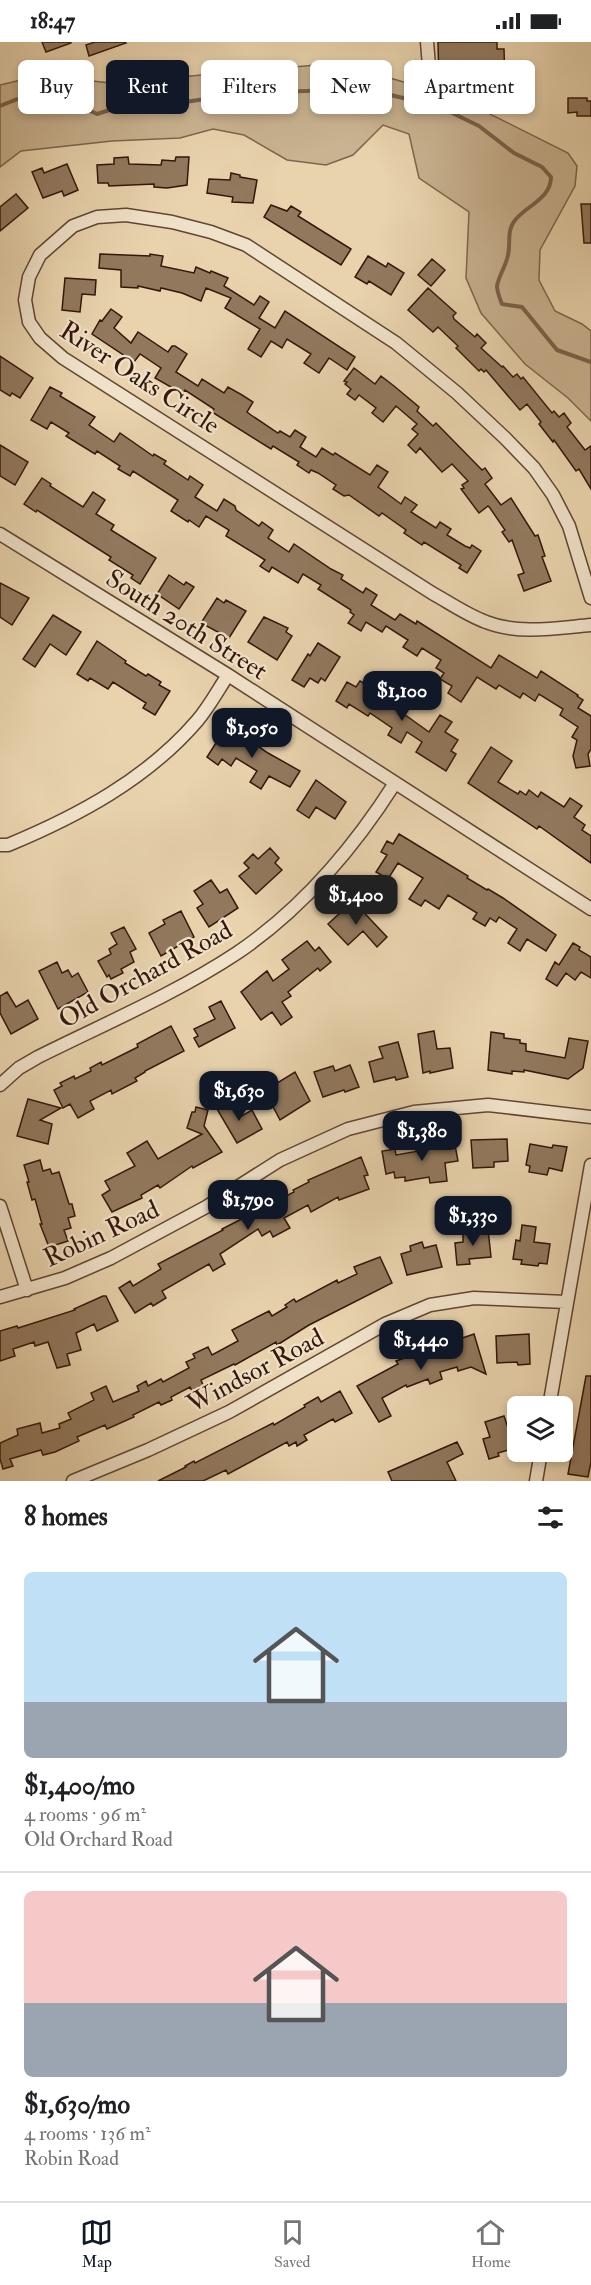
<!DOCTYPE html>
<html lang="en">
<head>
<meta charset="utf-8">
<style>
  body { margin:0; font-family:"IM FELL Double Pica",serif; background:#f6f6f6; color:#202124; height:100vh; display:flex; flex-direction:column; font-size:22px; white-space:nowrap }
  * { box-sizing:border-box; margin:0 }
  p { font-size:20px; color:#757577 }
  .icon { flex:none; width:33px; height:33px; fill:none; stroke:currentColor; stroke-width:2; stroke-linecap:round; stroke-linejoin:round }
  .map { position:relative; height:1439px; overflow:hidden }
  .sheet { display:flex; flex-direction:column; background:#fff; flex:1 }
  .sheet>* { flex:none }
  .guide { position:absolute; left:18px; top:18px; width:555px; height:54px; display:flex; gap:12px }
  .controls { position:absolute; left:507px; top:1354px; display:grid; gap:12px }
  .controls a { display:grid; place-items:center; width:66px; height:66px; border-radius:9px; background:#fff; box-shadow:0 3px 9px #0003; font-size:30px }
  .price { position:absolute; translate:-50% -51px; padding:0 14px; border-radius:12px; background:#111827; color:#fff; font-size:20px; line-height:39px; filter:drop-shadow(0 2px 3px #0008) }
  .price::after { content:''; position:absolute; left:50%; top:36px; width:18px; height:14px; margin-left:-9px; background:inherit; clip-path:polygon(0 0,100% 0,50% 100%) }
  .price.current { background:#222; color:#fff }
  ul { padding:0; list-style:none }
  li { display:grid; align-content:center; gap:12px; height:318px; padding:0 24px }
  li+li { border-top:2px solid #e0e0e0 }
  li span { display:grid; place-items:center; height:186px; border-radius:9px; color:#555 }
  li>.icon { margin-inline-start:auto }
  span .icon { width:108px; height:108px; fill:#fffc; stroke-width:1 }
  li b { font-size:26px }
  h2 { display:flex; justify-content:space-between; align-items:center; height:72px; padding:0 24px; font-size:26px }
  .tag { padding:0 21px; border-radius:9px; background:#fff; box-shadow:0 3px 9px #0003; font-size:21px; line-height:54px }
  .tag.current { background:#111827; color:#fff }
  .status { display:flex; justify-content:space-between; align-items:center; height:42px; padding:0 30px; background:#fff; direction:ltr }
  .status svg { height:16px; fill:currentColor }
  .menu { display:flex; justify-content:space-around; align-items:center; height:84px; border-top:2px solid #e0e0e0; background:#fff; font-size:16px; color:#757577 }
  .menu a { display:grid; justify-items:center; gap:3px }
  .menu .current { color:#111827 }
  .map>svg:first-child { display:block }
</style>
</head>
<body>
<div class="status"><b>18:47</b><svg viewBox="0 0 49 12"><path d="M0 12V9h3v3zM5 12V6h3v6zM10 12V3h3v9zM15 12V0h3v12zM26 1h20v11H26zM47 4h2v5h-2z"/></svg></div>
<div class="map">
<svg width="591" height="1439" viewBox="0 0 591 1439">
  <rect width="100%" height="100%" fill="#e8d3ad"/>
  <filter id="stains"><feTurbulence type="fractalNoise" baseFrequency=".00333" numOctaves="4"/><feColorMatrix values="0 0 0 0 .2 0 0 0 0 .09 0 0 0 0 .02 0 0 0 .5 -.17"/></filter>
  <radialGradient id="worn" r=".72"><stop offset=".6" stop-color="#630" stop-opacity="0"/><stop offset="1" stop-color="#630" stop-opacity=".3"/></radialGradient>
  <path fill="#c9b391" stroke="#7e654d" stroke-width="1.5" d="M316 23 390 36 458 56 568 111 577 124 575 144 540 208 539 238 555 269 582 282 591 289V379L568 356 525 322 481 271 466 236 469 170 419 136 409 92 383 83 353 113 326 123 287 118 244 93 213 87 180 96 112 99 21 109 0 125V43L50 31 73 37 111 41Z"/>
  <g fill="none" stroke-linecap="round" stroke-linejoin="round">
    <path stroke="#7b614a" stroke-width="4" d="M0 64 51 44 61 45 84 66 97 72 122 64 137 63 162 67 179 61 243 51 366 47 440 65 479 84 514 111 542 125 551 135C551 156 528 163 516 177 506 188 511 200 508 213 506 224 499 233 497 244 497 250 500 257 502 262L522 265 557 308 591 320"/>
  </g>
  <path fill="#92795e" stroke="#341709" stroke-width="1.5" d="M42 0H71V1L46 10Z
    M95 0H125L126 1 89 14 86 3Z
    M438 0H497V7H504L505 40 439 42Z
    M568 56H587V59H591V74H577V70L568 71Z
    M128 115 129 122 161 123 162 118 175 119 176 115H189L187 143 167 146 154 145V142L109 144 108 141H98L97 123 114 122V116Z
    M67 122 78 148 64 154 62 149 43 156 32 130 42 126 44 131Z
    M231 131 240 133V135L257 138 253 161 232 160 233 155 207 151 209 137 230 138Z
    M16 152 28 166 0 189V165Z
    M581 162H591V201H584Z
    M271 163 287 169 291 164 301 170 298 174 351 207 341 223 264 175Z
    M100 212 150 214V212L163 214 161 224 194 231 196 225 210 231 211 229 228 236 224 244 254 263 260 254 269 260 259 276 275 286 285 269 355 315 347 328 329 316 319 331 304 321 311 312 287 297 282 306 271 299 261 315 248 307 260 287 225 266 231 256 206 246 201 259 182 251 161 246 160 249 138 244V246L121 245V228L99 226Z
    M368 214 386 225 388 221 404 231 391 253 369 239 367 242 355 235Z
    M432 217 445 228 431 244 418 233Z
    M65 236 96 238 95 253 82 252 80 270 62 268Z
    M428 246 456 271 453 274 454 277 475 295 477 292 486 301 481 306 502 325 503 324 513 335 517 332 521 337 523 335 552 371 554 369 559 375 564 371 571 381 567 385 585 408 591 404V447L579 427 576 429 554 398 553 400 539 382 541 380 527 362 520 368 486 328 484 330 481 327 479 329 456 306 458 304 438 285 433 290 408 268Z
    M111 267 122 275 114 286 131 301 138 290 168 310 172 304H175L187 312 176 330 198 344 202 337 224 351 228 345 242 353 253 360 247 370 251 373 278 391 280 389 290 395 295 388 306 395 300 405 316 415 322 406 333 413 335 411 370 433 377 423 388 430 378 445 401 462 405 455 417 463 411 470 436 486 440 480 451 487 447 493 465 504 470 506 472 503 481 509 467 531 459 526 461 523 424 500 422 503 404 491 406 488 382 471 379 474 349 453 344 454 333 447 336 443 318 431 311 428 309 431 297 423 299 420 273 404 271 407 212 370 214 367 185 348 183 352 155 336 161 326 140 312 134 320 92 292 100 278 102 279Z
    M0 314 33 336 20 356 12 351 10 354 0 348Z
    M354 326 375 342 381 334 394 344 419 365 417 369 433 384 436 381 482 428 485 426 492 436 485 442 501 463 511 456 535 494 538 493 545 514 542 515 551 539 524 549 518 533 524 531 512 498 509 500 502 490 505 488 490 466 488 464 479 471 461 447 464 446 462 443 468 439 452 422 442 430 420 406 416 411 408 403 418 392 412 387 417 382 396 364 383 380 372 371 376 366 359 353 355 358 347 352 351 347 345 342 347 340 344 339Z
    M50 345 62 351 60 354 95 375 89 383 114 400 120 391 153 414 154 412 166 419 164 422 188 438 190 434 203 443 195 455 217 469 224 457 235 464 236 468 259 484 262 480 273 488 268 496 289 510 294 502 331 527 343 533 341 537 363 551 366 546 377 553 371 563 395 578 400 572 416 582 417 579 491 626 499 613 537 636 541 629 578 653 577 654 583 658 578 666 591 674V707L588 712 590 724 576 726 573 714 577 698 572 695 578 685 560 673 563 667 539 652 535 659 523 651 520 656 499 643 496 647 477 635 461 660 448 651 452 644 440 637 444 631 436 626 441 618 422 606 417 614 403 605 408 598 386 584 382 590 366 580 361 589 348 581 354 573 350 570 351 568 318 547 321 543 303 532 298 541 272 525 269 530 260 524 265 518 226 494 229 488 206 474 199 485 189 478 188 480 171 469 178 458 133 429 130 434 118 427 120 424 97 409 95 412 66 394 69 391 51 380 47 387 31 378Z
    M0 403 28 420 15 443 0 434Z
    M42 436 51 442 50 444 83 465 93 450 105 458 96 472 114 483 111 488 156 516 140 542 131 536 133 533 109 518 111 515 37 468 36 470 24 462Z
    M169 533 184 543 186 540 194 545 179 567 157 552Z
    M0 541 29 556 12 583 0 575Z
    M217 556 224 561 226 558 246 569 229 596 201 581Z
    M53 573 81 590 66 613 50 602 35 625 23 617Z
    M264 575 288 586 286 590 292 594 277 618 248 600Z
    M97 599 126 619 125 621 146 634 148 632 161 640 159 643 170 649 155 673 143 666 146 661 113 640 108 647 90 636 88 639 77 632Z
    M318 601 340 615 325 639 321 636 318 641 310 636 304 645 292 638 308 612 310 614Z
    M360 639 388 655 393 647 405 654 397 667 429 690 440 673 452 680 445 690 458 698 451 709 456 712 446 729 416 710 422 700 407 690 401 701 388 693 392 686 370 671 368 674 349 662 347 666 336 659 347 640 356 645Z
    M226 685 235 688 268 711 300 729 290 745 269 734 261 747 250 740 257 729 236 716 231 724 222 717 218 723 207 715Z
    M491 705 512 719 498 740 518 752 520 749 526 753 529 748 538 755 541 750 564 765 570 756 582 764 574 775 585 783 582 788 591 794V821L539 784 537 787 468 741Z
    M316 738 346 760 335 777 316 765 309 776 297 768Z
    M399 792 468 834 467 836 487 848 488 847 503 856 556 893 546 909 527 897 520 909 508 901 517 887 499 875 496 880 490 876 485 884 473 877 477 871 448 853 439 867 425 858 421 864 409 857 423 836 398 821 388 837 376 830 387 813 381 810 387 799 393 802Z
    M270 806 279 816 275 821 282 828 256 852 239 834 249 826 244 821 253 812 258 817Z
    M211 838 220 851 227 847 238 866 209 885 197 866 203 862 194 849Z
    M353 859 387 895 377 905 363 889 348 903 328 882Z
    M181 869 194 895 161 914 149 891 165 882 163 878Z
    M124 885 136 907 130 910 134 920 121 927 123 931 111 937 109 933 107 935 98 919 111 912 109 907 117 902 111 891Z
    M307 899 315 909 319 905 331 920 320 929 318 926 288 950 291 954 282 960 292 975 281 983 272 970 261 978 241 950 267 929 273 939 289 927 282 918Z
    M573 901 580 905 579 908 591 915V936L581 930 575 938 566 931 557 944 546 937 555 920 559 923Z
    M57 920 62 931 68 928 72 935 78 931 88 950 58 967 39 929Z
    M7 950 16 965 28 958 38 977 11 992 0 971V954Z
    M221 959 235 986 199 1005 194 996 198 994 194 987 215 977 209 965Z
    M171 984 184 1009 145 1029V1030L135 1036 137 1039 112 1052 111 1048 90 1059 94 1067 78 1076 70 1062 63 1066 54 1048 62 1044 60 1041 74 1034 75 1037 91 1029 90 1026 101 1020 102 1023 138 1005 137 1002Z
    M434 989 437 1007 450 1006 453 1026 430 1031V1029L423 1031 418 992Z
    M491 990 504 992V996L520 998V1001L526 1002V1009L565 1016 569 996 588 999 583 1026 568 1037 524 1028V1030L512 1029V1032L488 1028Z
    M398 1000 408 1035 396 1038 395 1035 374 1040 369 1020 383 1016 379 1005Z
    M350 1023 359 1045 345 1050 344 1048 323 1055 314 1030 333 1024 335 1029Z
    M295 1030 310 1059 280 1078 269 1057 273 1055 269 1046Z
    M28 1057 61 1066 40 1078 52 1082 48 1102 17 1094Z
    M231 1059 240 1075 252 1068 262 1087 237 1101 217 1067Z
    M196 1065 208 1068 204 1084 222 1110 193 1126 192 1124 160 1146 158 1143 141 1153 142 1156 112 1170 102 1153 110 1148 105 1139 135 1124 127 1111 147 1099 158 1117 202 1092 187 1086 192 1070H195Z
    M507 1097 508 1119 494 1120V1125L473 1126 471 1098Z
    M454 1098 458 1119 445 1121 447 1139 430 1141 429 1135 405 1139V1135L395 1136 394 1130 386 1132 382 1109 395 1107 396 1113 425 1108 424 1102Z
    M530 1102 552 1106 553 1103 567 1105 562 1129 549 1126 547 1133 529 1130 530 1124 526 1123Z
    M361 1115 368 1133 364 1134 369 1147 339 1158 338 1155 311 1170 308 1163 284 1176 290 1186 273 1195 270 1189 262 1194 258 1187 220 1212 225 1222 213 1229 209 1222 162 1249 166 1256 153 1264 151 1261 135 1271 119 1246 130 1239 133 1244 161 1227 158 1222 223 1188 222 1187 259 1168 258 1166 273 1157 275 1160 294 1150 293 1148 309 1140 308 1138Z
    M40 1118 43 1129 50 1127 52 1132 59 1130 69 1162H72L75 1174 68 1176 71 1186 64 1188 68 1199 49 1205 40 1182H42L35 1157 32 1158 27 1140H29L24 1123Z
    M522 1183 536 1185 534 1200 550 1202 547 1222 539 1221 538 1224 521 1222 522 1218 513 1217 516 1198 520 1199Z
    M488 1187 491 1215 469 1217 470 1222 457 1223 455 1201 463 1200V1191Z
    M422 1200 424 1206 436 1203 442 1225 407 1233 401 1212 411 1209 410 1204Z
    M380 1215 392 1241 309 1283 277 1303 276 1300 235 1323 234 1322 201 1338 203 1343 192 1349 190 1345 171 1355 172 1358 161 1363 159 1360 133 1373 134 1375 107 1387 105 1383 77 1395 79 1399 55 1410 43 1413 41 1408 10 1417 13 1424 3 1427 0 1417V1401L18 1393 17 1387 40 1381 42 1391 60 1386 59 1382 71 1377 68 1371 94 1358 91 1351 106 1344 113 1360 139 1349 137 1344 146 1339 148 1344 161 1337 163 1340 189 1326 186 1320 195 1316 193 1312 208 1305 212 1313 238 1299 232 1288 269 1269 272 1274 287 1265 285 1263 294 1257 296 1260 337 1238 338 1241 357 1232 354 1225Z
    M103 1254H106L118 1279 97 1289 94 1282 76 1291 81 1308 67 1312 70 1323 57 1326 48 1300 35 1304 34 1300 13 1307 15 1314 0 1319V1289L17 1284 18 1286 75 1268 74 1267Z
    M474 1292 486 1332 471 1325 458 1329 457 1325 440 1330 442 1337 430 1342 428 1337 407 1345 406 1343 382 1356 391 1374 379 1380 357 1344 398 1322 396 1319Z
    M529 1292 530 1322 518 1323 517 1320 497 1321 496 1294Z
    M586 1334H591V1420L588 1435 568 1432Z
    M340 1349 352 1371 335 1380 333 1377 304 1393 307 1398 297 1404 296 1400 289 1404 287 1400 228 1432 226 1428 203 1439H158L186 1425 185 1424 194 1419 195 1421 273 1381 274 1383 305 1365 304 1363 318 1355 321 1360Z
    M504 1374 515 1406 498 1411 499 1414 489 1417 483 1397 490 1395 485 1380Z
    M457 1400 463 1412 447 1420 456 1439H392L388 1430Z"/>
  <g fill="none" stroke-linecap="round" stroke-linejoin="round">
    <g stroke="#614632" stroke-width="15">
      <path id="minor" d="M427 0 429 24
        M0 492 228 633 591 867
        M591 556 569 484 553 453 534 426 505 396 457 351 396 301 246 203 211 190 172 180 126 173 97 175 73 184 40 213 29 235 25 258 29 280 40 296 63 316 432 551C450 561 467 573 486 580 519 593 557 586 591 583
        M0 803H8C78 774 147 737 197 679 209 665 218 648 228 633
        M0 1043 19 1026 38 1015C104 982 175 952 237 911 302 867 353 807 395 741
        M0 1164 27 1248
        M0 1255 65 1236 111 1216 206 1165 280 1118 348 1087 414 1070 488 1063 591 1075
        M549 1365 591 1123
        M73 1439 148 1408 229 1370 385 1282 430 1263 474 1256 566 1260
        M536 1439 541 1410"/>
    </g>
    <use href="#minor" stroke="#f0e2ca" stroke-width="12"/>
  </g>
  <g text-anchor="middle" stroke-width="4.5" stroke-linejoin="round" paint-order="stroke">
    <g font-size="26" fill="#341709" stroke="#f0e2ca">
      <text transform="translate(140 335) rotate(33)" y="9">River Oaks Circle</text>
      <text transform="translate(187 582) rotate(32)" y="9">South 20th Street</text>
      <text transform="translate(145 932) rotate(-29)" y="9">Old Orchard Road</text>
      <text transform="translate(101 1191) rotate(-25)" y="9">Robin Road</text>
      <text transform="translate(255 1328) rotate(-28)" y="9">Windsor Road</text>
    </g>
  </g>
  <rect width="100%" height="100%" filter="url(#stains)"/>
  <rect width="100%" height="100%" fill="url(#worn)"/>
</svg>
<div class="controls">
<a><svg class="icon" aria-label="layers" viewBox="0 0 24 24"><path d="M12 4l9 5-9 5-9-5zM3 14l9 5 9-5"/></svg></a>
</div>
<b class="price" style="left:402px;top:680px">$1,100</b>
<b class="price" style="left:252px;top:717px">$1,050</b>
<b class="price current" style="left:356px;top:884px">$1,400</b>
<b class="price" style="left:239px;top:1080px">$1,630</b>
<b class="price" style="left:422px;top:1120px">$1,380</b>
<b class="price" style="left:248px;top:1189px">$1,790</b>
<b class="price" style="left:473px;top:1205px">$1,330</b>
<b class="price" style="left:421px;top:1329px">$1,440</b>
<div class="guide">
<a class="tag">Buy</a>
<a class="tag current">Rent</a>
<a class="tag">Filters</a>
<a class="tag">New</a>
<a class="tag">Apartment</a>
</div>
</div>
<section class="sheet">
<h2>8 homes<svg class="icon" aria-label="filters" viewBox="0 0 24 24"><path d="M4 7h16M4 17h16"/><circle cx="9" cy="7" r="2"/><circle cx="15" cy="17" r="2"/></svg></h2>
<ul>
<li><span style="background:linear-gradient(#bfe0f5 70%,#9aa5b1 0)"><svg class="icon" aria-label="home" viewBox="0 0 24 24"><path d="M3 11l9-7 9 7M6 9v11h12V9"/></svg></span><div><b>$1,400/mo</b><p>4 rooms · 96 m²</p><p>Old Orchard Road</p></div></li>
<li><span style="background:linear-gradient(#f6c9c9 60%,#9aa5b1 0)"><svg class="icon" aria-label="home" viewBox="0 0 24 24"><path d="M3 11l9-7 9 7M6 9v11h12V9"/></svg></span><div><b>$1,630/mo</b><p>4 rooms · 136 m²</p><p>Robin Road</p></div></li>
</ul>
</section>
<nav class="menu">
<a class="current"><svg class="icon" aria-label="map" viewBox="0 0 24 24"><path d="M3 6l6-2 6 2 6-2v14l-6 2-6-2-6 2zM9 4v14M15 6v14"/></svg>Map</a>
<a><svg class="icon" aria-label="saved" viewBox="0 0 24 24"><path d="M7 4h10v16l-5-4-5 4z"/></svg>Saved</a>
<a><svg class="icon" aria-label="home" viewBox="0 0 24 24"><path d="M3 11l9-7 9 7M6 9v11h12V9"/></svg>Home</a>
</nav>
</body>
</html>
